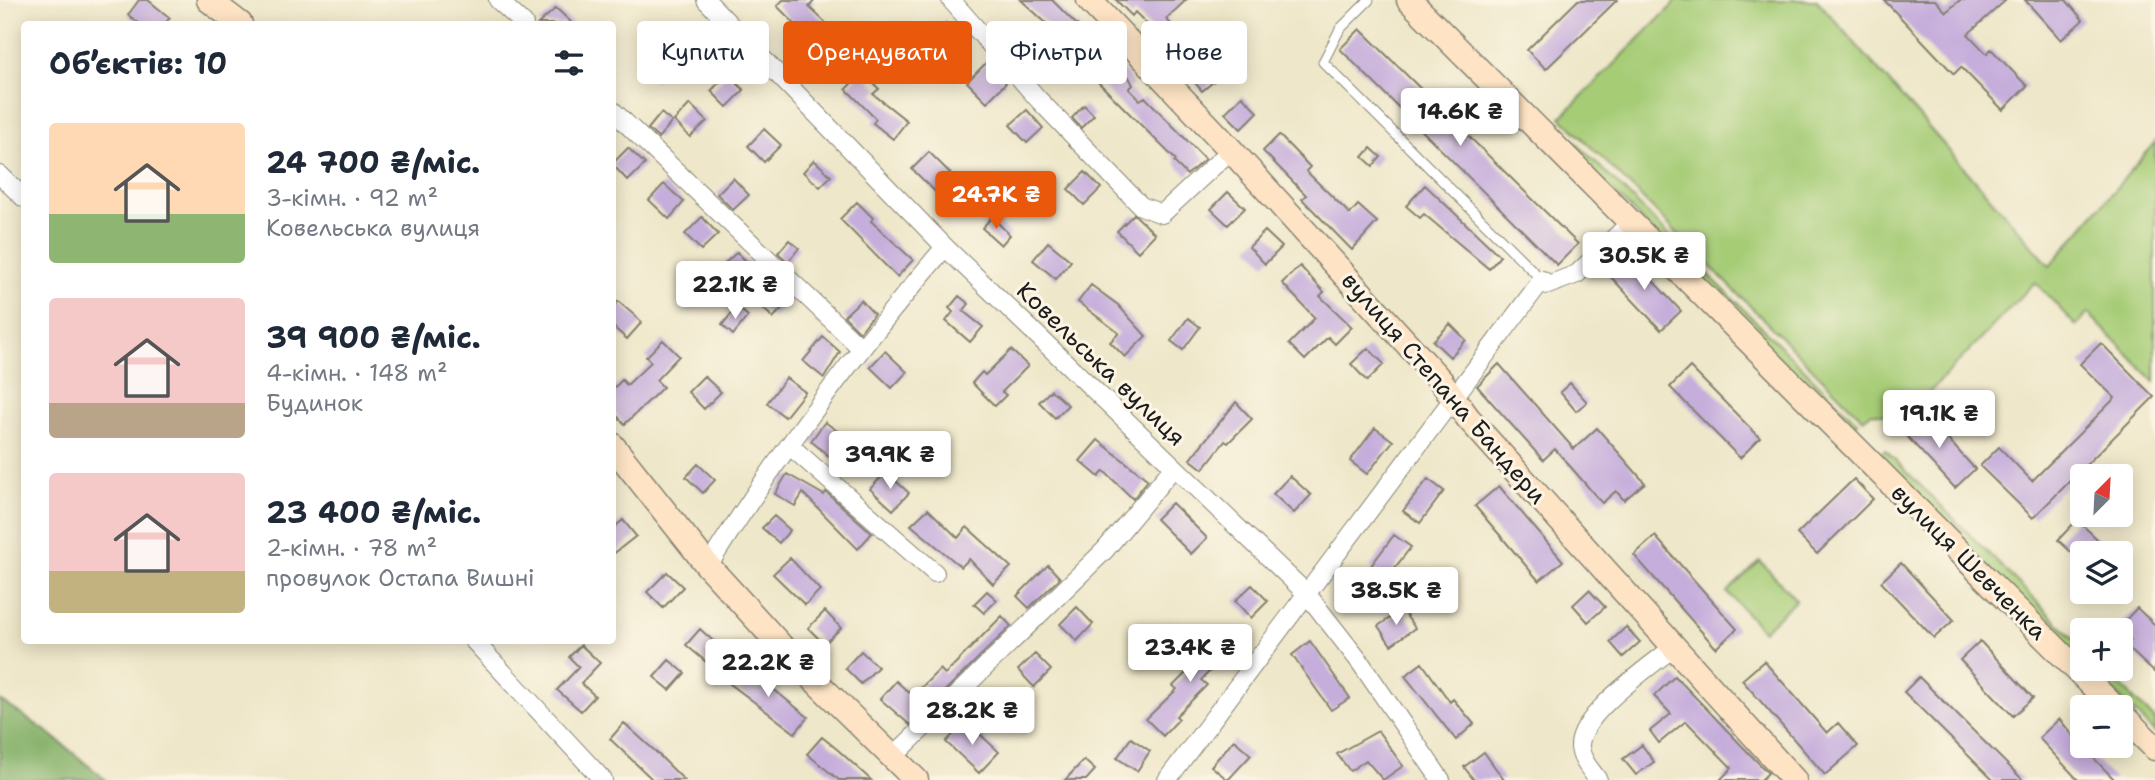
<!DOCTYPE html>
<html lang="uk">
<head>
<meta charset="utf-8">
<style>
  body { margin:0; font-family:"Shantell Sans",sans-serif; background:#f6f6f7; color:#1f2937; height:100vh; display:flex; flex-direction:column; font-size:26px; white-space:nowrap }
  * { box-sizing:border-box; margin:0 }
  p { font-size:23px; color:#747a83 }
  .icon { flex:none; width:38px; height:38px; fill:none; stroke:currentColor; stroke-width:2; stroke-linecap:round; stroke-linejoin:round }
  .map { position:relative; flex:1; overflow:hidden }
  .details { position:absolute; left:21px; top:21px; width:595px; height:623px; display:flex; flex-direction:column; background:#fff; border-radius:7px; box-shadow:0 4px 18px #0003 }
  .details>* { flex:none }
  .top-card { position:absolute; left:637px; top:21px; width:665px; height:63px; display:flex; gap:14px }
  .needle { width:46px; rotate:24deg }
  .fabs { position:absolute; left:2070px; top:464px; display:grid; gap:14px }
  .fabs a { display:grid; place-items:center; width:63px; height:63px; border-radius:7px; background:#fff; box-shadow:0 4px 18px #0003; font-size:35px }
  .price { position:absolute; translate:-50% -60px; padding:0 16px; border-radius:7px; background:#fff; color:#222; font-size:23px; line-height:46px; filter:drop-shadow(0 2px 4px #0008) }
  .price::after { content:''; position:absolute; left:50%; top:42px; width:21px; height:16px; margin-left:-10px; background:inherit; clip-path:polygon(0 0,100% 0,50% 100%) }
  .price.current { background:#ea580c; color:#fff }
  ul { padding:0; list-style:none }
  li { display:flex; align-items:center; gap:21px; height:175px; padding:0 28px }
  li span { display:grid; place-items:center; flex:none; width:196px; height:140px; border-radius:7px; color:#555 }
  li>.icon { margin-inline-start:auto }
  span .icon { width:84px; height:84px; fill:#fffc; stroke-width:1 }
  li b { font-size:30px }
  h2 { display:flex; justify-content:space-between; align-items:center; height:84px; padding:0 28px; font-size:30px }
  .pill { padding:0 24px; border-radius:7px; background:#fff; box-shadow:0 4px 18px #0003; font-size:24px; line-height:63px }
  .pill.current { background:#ea580c; color:#fff }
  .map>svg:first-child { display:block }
</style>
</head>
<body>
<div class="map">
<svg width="2155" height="780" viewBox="0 0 2155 780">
  <rect width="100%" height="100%" fill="#fcf5e5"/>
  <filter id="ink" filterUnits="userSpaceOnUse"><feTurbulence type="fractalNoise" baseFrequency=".0143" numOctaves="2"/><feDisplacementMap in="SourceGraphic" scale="14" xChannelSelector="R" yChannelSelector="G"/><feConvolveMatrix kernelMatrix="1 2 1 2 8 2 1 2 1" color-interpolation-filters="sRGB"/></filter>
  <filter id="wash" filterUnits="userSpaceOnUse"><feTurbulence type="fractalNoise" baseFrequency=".00686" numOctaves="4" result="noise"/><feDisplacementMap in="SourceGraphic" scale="28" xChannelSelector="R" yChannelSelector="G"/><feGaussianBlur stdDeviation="1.57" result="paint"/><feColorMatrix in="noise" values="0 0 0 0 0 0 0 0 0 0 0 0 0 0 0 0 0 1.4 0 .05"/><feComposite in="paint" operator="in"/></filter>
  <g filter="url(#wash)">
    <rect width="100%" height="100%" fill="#eee7c9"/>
    <path fill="#a6cc76" stroke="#617449" stroke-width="2" d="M1678 0H1817L2050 266 2155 142V382L2088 313 2076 326 2035 282 1899 424 1890 415 1871 413 1863 419 1561 117Z
      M1556 123 1858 423 1849 428 1550 128Z
      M1885 450 2082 647V661L1877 456Z
      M1760 561 1796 600 1763 631 1727 592Z
      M2090 669H2104L2155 720V733Z"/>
    <path fill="#84b067" stroke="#506642" stroke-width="2" d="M0 700 49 733 106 780H0Z"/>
    <g id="blocks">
      <path fill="#c6aedc" d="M139 0H148L170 18 164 24H140L128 15Z
        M783 0H815L809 7 847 43 831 60 777 6Z
        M1021 0H1052L1129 77 1133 85 1129 89 1140 100 1145 97 1205 159 1187 175 1174 162 1176 160 1080 64 1056 37 1058 34Z
        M1116 0H1186L1166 19 1182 35 1170 47 1135 12 1132 16Z
        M1578 0H1617L1546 69 1527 50Z
        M1884 0H1935L1946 12 1960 0H2006L1968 34 1987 54 1991 49 2027 86 2003 110 1961 67 1954 74Z
        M2025 0H2066L2083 20 2061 40Z
        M556 8 573 24H538Z
        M946 23 966 43 950 60 929 40Z
        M1360 29 1578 244 1557 265 1340 49Z
        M681 30 698 46 655 81 642 67Z
        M1198 52 1219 77 1202 91 1181 66Z
        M986 63 1006 83 987 102 967 82Z
        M862 72 879 89 873 94 907 121 893 139 873 123 876 119 846 89Z
        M727 74 744 90 727 107 711 91Z
        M1242 96 1258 112 1241 129 1225 113Z
        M690 104 707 121 690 137 674 121Z
        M1084 105 1094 115 1081 128 1072 118Z
        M1027 110 1043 128 1027 143 1010 125Z
        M661 113 672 122 658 138 648 129Z
        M764 129 781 145 764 162 748 146Z
        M1279 135 1310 167 1306 171 1350 214 1358 205 1377 222 1352 250 1302 199 1306 195 1263 151Z
        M628 148 645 164 628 181 612 164Z
        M1371 148 1381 157 1373 166 1363 157Z
        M929 152 958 181 981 196 972 206 960 197 951 207 912 169Z
        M814 160 831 176 820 187 803 172Z
        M1085 172 1101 188 1084 205 1068 189Z
        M733 178 749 195 733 210 717 194Z
        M664 184 684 202 669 219 649 200Z
        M1425 185 1500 256 1489 269 1424 214 1420 218 1406 206Z
        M1228 192 1245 208 1228 225 1211 209Z
        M857 202 873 218 871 221 913 260 897 277 840 219Z
        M1134 214 1155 234 1138 252 1117 231Z
        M702 217 718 234 701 250 685 234Z
        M992 217 1010 235 1001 245 982 228Z
        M1265 231 1282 247 1265 264 1249 247Z
        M789 240 799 248 788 262 778 253Z
        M1048 242 1071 261 1056 279 1033 260Z
        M737 252 753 268 736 285 720 268Z
        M1628 254 1681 311 1661 330 1608 274Z
        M1300 266 1324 292 1320 296 1352 327 1335 344 1328 337 1305 360 1289 344 1315 318 1282 283Z
        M773 285 789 301 773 318 757 302Z
        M1091 285 1118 305 1146 336 1125 357 1110 342 1119 333 1078 302Z
        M959 296 969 304 963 311 983 327 970 342 946 321 953 312 949 308Z
        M861 300 874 314 860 332 844 316Z
        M618 301 642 322 627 339 612 326V308Z
        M737 307 748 316 733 335 722 325Z
        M1188 318 1200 327 1183 350 1171 341Z
        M1450 324 1466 340 1450 357 1433 341Z
        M823 337 840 352 824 378 803 361Z
        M663 340 679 356 656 380 663 387 625 424 612 411V390L622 380 627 385 651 362 646 357Z
        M2101 343 2154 397 2033 518 1980 466 1999 447 2032 481 2115 398 2080 364Z
        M1368 348 1384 364 1367 381 1351 364Z
        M1011 350 1028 366 1002 392 1006 395 995 406 972 383 982 372 985 375Z
        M885 351 907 372 892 388 870 367Z
        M1499 364 1574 449 1597 428 1645 483 1624 500 1616 491 1602 503 1555 449 1543 460 1477 386Z
        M1690 367 1760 438 1740 458 1670 387Z
        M704 376 721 392 704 409 688 392Z
        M786 378 805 392 785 417 767 403Z
        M1570 383 1587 402 1576 411 1560 392Z
        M1051 390 1068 405 1055 418 1039 402Z
        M1236 402 1252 419 1228 443 1225 441 1203 469 1190 459Z
        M1923 412 1975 469 1955 488 1902 431Z
        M825 422 844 436 840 441 861 458 849 473 811 441Z
        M1375 428 1393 441 1367 474 1350 461Z
        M1098 440 1148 480 1133 499 1104 471 1099 477 1080 461Z
        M698 464 715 480 703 493 686 477Z
        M886 472 909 493 893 510 870 489Z
        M787 474 824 495 826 492 872 533 858 549 803 493 795 506 775 494Z
        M1290 476 1311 495 1294 513 1273 494Z
        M1428 479 1444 491 1420 523 1403 511Z
        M1854 479 1873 499 1817 554 1797 534Z
        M1499 486 1563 561 1539 581 1475 506Z
        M1172 503 1207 538 1191 554 1156 519Z
        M928 509 958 538 967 527 1011 567 993 584 969 559 961 567 911 525Z
        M774 516 790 530 779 543 762 528Z
        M623 520 636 536 612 555V529Z
        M2077 520 2112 553H2082V562L2058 540Z
        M1394 535 1411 547 1386 579 1370 567Z
        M1655 536 1737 629 1716 648 1634 555Z
        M790 558 820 590 805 605 773 574Z
        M1901 563 1954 620 1934 638 1881 582Z
        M1048 565 1060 578 1029 608 1017 596Z
        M667 572 683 587 663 608 647 592Z
        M1252 585 1268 601 1251 618 1235 601Z
        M1589 590 1605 607 1588 622 1573 605Z
        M987 591 997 600 984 613 974 604Z
        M1077 607 1093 624 1077 641 1060 624Z
        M2137 608 2155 625V673L2126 646 2131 640 2118 628Z
        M1402 610 1415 628 1391 645 1378 626Z
        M825 611 841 628 824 644 808 628Z
        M1002 616 1011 626 910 725 880 699 896 681 913 696 940 669 945 674Z
        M1626 627 1640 642 1623 657 1610 642Z
        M700 629 724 651 711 666 686 645Z
        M1218 631 1234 647 1201 680 1207 685 1176 716 1179 719 1163 736 1146 719 1177 689 1173 686 1206 653 1201 647Z
        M1310 641 1350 698 1331 710 1292 655Z
        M1980 641 2033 698 2013 716 1960 660Z
        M581 645 600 663 581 683 595 696 581 711 557 690 579 667 569 657Z
        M861 651 878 667 861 684 845 668Z
        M1035 654 1051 670 1034 687 1018 670Z
        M669 660 685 673 670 690 654 677Z
        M1764 661 1827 733 1838 723 1858 746 1825 775 1742 680Z
        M1422 663 1450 702 1453 699 1474 724 1456 740 1405 676Z
        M743 665 808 717 795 733 729 683Z
        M1675 676 1768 773 1761 780H1720L1732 768 1686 721 1659 743 1650 731 1671 714 1654 696Z
        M1919 677 2023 780H1993L1904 692Z
        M2059 719 2082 746 2115 780H2078L2039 738Z
        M966 721 999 752 979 773 946 742Z
        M624 723 655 751 684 780H653L610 739Z
        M1378 731 1403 766 1383 780 1366 760 1350 771 1337 754Z
        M822 737 838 750 871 780H839L807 754Z
        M1131 738 1150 751 1137 771 1117 758Z
        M1234 740 1251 755 1228 780 1211 766Z
        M1642 745 1654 762 1636 775 1623 759Z
        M1484 752 1504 780H1474L1464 767Z
        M1084 760 1095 770 1086 780H1065Z"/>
    </g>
  </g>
  <g filter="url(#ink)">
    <use href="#blocks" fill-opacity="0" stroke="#858272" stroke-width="2"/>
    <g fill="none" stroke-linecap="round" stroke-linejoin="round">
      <g stroke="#858272" stroke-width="11">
        <path id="lane" d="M1369 0 1340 29 1323 62 1542 280"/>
      </g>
      <g stroke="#858272" stroke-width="20">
        <path id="street" d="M498 0 524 24
          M706 0 945 247 1307 594 1360 662 1441 780
          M951 0 1039 100 1141 206 1162 214 1231 150
          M612 110 860 347
          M0 175 24 198
          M789 445 935 573
          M708 566C780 451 857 350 945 247
          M473 640 603 780
          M893 757 1105 550 1173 468
          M1167 780 1542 280 1548 285 1577 274 1631 222
          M1598 780C1591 770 1581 760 1580 747 1579 714 1651 666 1675 646"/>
      </g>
      <g stroke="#858272" stroke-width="27">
        <path id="secondary" d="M209 0 240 24
          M1089 0 1231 150 1441 381 1468 418 1794 780
          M1409 0 2114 707
          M612 445 708 566 793 659 916 780
          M2121 714 2155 748"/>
      </g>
      <use href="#lane" stroke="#fff" stroke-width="9"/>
      <use href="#street" stroke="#fff" stroke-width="18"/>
      <use href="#secondary" stroke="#fee4c5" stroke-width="24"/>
    </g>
  </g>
  <g text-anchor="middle" stroke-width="6" stroke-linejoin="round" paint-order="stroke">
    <g font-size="24" fill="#1c1c1c" stroke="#fcf5e5">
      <text transform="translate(1101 364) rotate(44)" y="8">Ковельська вулиця</text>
      <text transform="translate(1444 388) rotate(49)" y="8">вулиця Степана Бандери</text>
      <text transform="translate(1969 562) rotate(45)" y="8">вулиця Шевченка</text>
    </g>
  </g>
</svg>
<div class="fabs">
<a><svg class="needle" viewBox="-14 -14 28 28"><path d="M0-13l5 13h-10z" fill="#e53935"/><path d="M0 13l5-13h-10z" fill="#747a83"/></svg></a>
<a><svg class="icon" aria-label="layers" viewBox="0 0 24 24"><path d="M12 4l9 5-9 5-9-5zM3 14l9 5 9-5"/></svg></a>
<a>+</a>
<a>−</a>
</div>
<b class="price" style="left:1460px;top:148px">14.6K ₴</b>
<b class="price current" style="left:996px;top:231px">24.7K ₴</b>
<b class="price" style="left:1644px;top:292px">30.5K ₴</b>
<b class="price" style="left:735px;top:321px">22.1K ₴</b>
<b class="price" style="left:1939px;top:450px">19.1K ₴</b>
<b class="price" style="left:890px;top:491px">39.9K ₴</b>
<b class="price" style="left:1396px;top:627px">38.5K ₴</b>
<b class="price" style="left:1190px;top:684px">23.4K ₴</b>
<b class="price" style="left:768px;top:699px">22.2K ₴</b>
<b class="price" style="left:972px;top:747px">28.2K ₴</b>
<div class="top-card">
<a class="pill">Купити</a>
<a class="pill current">Орендувати</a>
<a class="pill">Фільтри</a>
<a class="pill">Нове</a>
</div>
<section class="details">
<h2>Об’єктів: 10<svg class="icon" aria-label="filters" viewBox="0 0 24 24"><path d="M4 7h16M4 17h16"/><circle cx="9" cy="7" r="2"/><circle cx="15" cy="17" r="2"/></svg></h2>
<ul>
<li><span style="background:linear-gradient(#ffd9b3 65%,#8fb573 0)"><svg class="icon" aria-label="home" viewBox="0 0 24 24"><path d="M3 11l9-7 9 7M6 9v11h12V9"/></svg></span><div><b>24 700 ₴/міс.</b><p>3-кімн. · 92 m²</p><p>Ковельська вулиця</p></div></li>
<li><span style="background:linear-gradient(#f6c9c9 75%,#b9a48a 0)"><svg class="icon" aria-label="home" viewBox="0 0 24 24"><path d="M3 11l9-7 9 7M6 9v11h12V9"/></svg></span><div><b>39 900 ₴/міс.</b><p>4-кімн. · 148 m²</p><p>Будинок</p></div></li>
<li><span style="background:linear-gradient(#f6c9c9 70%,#c2b280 0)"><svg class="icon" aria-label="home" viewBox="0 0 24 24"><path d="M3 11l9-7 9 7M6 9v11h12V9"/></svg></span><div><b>23 400 ₴/міс.</b><p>2-кімн. · 78 m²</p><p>провулок Остапа Вишні</p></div></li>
</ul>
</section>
</div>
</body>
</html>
